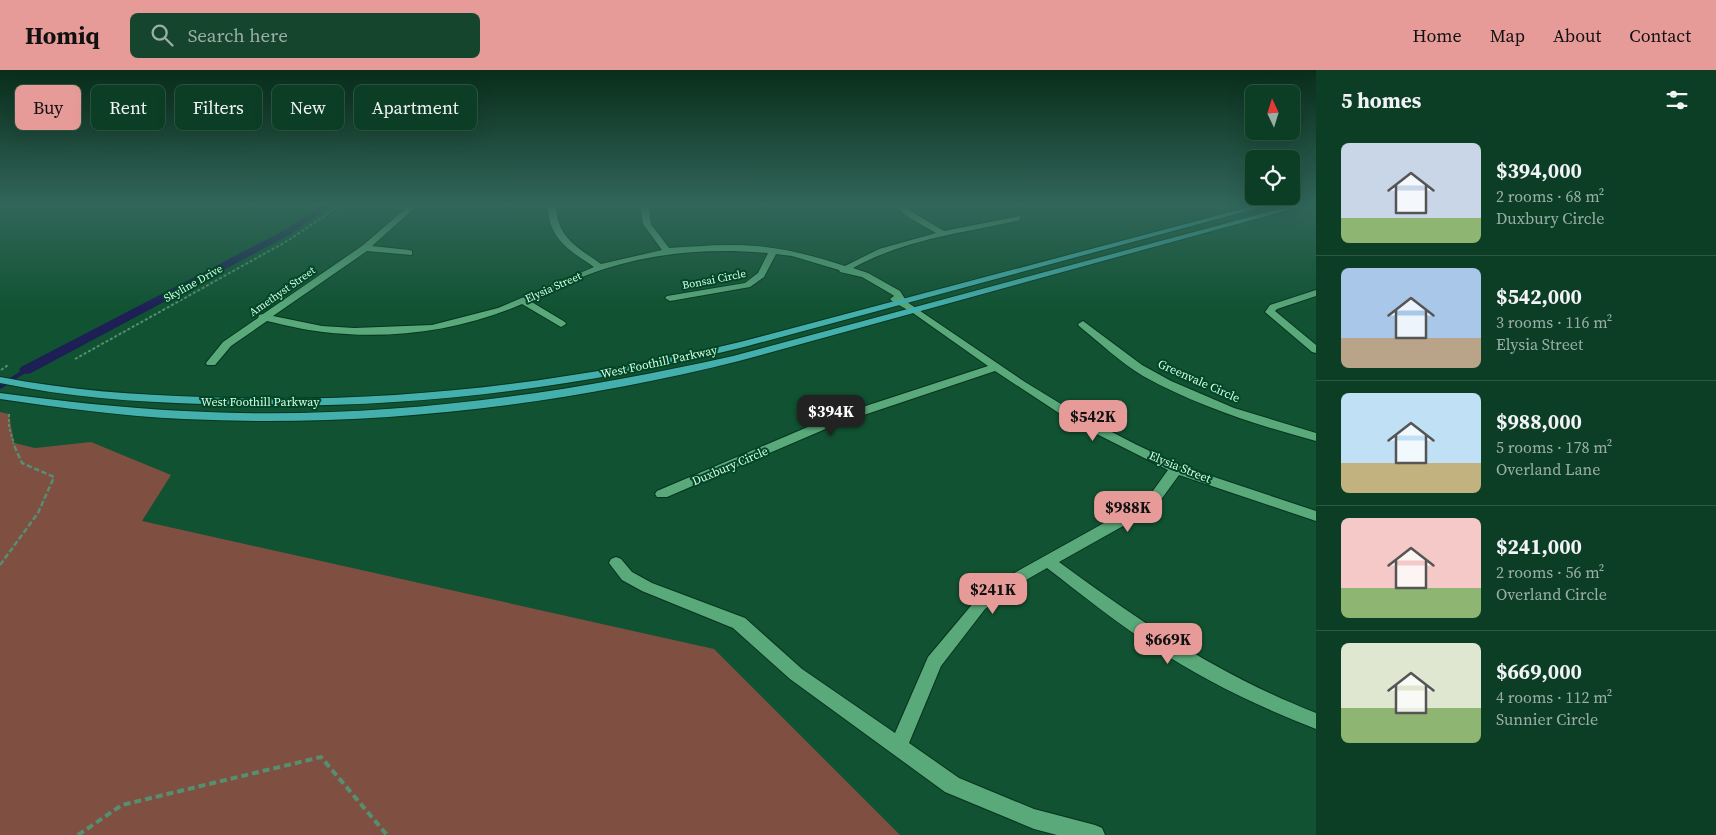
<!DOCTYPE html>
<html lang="en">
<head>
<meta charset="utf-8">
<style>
  body { margin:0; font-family:"Source Serif 4",serif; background:#15452d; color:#f1f3f6; height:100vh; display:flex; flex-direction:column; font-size:19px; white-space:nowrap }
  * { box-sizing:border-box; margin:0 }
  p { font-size:16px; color:#9aaea7 }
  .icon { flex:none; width:28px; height:28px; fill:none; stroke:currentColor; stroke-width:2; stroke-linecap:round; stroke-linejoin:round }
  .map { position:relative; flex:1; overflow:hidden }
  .side { display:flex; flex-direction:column; background:#0c3e25; width:400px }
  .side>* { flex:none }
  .hud { position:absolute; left:15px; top:15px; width:475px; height:45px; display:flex; gap:10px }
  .needle { width:32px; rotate:356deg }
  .fabs { position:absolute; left:1245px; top:15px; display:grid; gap:10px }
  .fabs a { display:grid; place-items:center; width:55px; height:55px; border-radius:8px; background:#0c3e25; box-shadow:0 5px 20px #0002,0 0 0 1px #2c5742; font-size:25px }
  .price { position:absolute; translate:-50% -42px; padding:0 11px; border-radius:10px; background:#e69b98; color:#111; font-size:16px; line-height:32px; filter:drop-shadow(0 1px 2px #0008) }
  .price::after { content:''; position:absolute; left:50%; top:30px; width:15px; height:11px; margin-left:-8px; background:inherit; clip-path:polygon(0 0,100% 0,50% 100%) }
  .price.selected { background:#222; color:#fff }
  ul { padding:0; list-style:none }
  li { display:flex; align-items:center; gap:15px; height:125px; padding:0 25px }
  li+li { border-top:1px solid #2c5742 }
  li span { display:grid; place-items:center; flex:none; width:140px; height:100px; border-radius:8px; color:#555 }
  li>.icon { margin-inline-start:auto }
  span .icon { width:60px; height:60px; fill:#fffc; stroke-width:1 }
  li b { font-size:21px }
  h2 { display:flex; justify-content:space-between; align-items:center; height:60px; padding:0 25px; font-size:21px }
  .chip { padding:0 18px; border-radius:8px; background:#0c3e25; box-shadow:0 5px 20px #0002,0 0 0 1px #2c5742; font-size:18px; line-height:45px }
  .chip.selected { background:#e69b98; color:#111 }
  header { display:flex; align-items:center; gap:30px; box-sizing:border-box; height:70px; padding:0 25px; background:#e69b98; color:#111 }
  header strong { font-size:24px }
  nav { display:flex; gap:28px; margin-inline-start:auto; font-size:18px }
  .search { width:350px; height:45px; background:#15452d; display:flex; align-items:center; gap:12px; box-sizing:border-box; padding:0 18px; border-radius:8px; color:#9aaea7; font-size:19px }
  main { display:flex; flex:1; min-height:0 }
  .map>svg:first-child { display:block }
</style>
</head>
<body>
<header>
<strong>Homiq</strong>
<div class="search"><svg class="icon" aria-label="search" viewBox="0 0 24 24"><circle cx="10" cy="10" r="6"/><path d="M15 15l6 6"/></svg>Search here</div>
<nav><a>Home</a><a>Map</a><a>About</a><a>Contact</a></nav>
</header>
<main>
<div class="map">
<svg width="1316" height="765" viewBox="0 0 1316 765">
  <rect width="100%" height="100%" fill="#105231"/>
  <path fill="#7f4f42" d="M0 342 9 344 14 373 35 378 91 372 171 405 142 451 714 579 900 765H0Z"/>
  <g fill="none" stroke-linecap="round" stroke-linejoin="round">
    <path stroke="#1d1f55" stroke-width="4" d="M0 317 26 300"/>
    <path fill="#1d1f55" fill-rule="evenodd" d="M322 134H333L289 165 31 303 26 304 19 300 21 297 283 161Z"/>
    <g stroke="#07341e" stroke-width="2">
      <path id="minor" d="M411 134H419L372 176 409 180 412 181V185L367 181 273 246 322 256 354 258 432 255 498 238 594 197C568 179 548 169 548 134H556C557 168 576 176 601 194L662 180 643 154 640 134H648L651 154 669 178C688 177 708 175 727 175 767 174 806 183 845 196L879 179 936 163 908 147 893 134H902L914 143 944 161 1020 146V150C963 163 905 169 853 198L868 203 900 221 907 232 1025 312 1079 345 1135 374 1181 396 1316 441V451L1179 405 1160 431 1132 451 1059 492C1142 553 1219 605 1316 643V659C1259 637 1203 610 1152 576 1116 552 1082 525 1047 498L1019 514 985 539 941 596 909 673 959 708 1034 739 1095 755 1102 758 1105 765H1057L1034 759 945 722 790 609 733 558 642 521 622 510 609 493 611 489 616 487 621 489 632 502 652 513 745 548 802 599 895 663 928 587 975 531 1009 506 1122 443 1150 425 1168 400 1071 351 995 301 837 354 667 427H657L655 424 657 421 829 348 988 296 913 243 892 231 890 229 894 226 893 225 862 207 840 202 839 200 792 186 776 184 764 207 750 217 670 231 665 228 667 226 745 213 758 203 768 183C711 178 658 182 604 199 579 207 554 220 530 231L565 252 566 254 561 257 522 234C460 261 390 270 323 262 304 260 285 255 267 251L231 276 215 295H207L206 293 223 272 258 248 259 245 263 244 362 176Z
        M1316 220V226L1277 239 1275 241 1316 275V283L1312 282 1265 242 1270 235Z
        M1083 251 1142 295 1171 311 1234 338 1316 363V371C1257 355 1197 336 1143 306 1120 292 1100 273 1079 256L1078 254Z"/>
    </g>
    <g stroke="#07341e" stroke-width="2">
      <path id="major" d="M1261 134H1273L744 277C567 321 385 342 202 334 134 332 67 327 0 313V307C67 320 135 325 203 327 384 335 563 314 740 272Z
        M1298 134H1310L739 291C558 336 370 358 184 349 122 346 61 338 0 329V323C61 331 122 338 184 341 372 351 550 327 733 286Z"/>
    </g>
    <path stroke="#568f70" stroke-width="2" stroke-dasharray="3 2" stroke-linecap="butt" d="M75 289 289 170 342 134
      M1 300 8 295
      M9 344V357L14 374"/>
    <path stroke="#568f70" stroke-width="2.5" stroke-dasharray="5.5 2.5" stroke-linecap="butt" d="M0 495 38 443 54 407 22 393 13 373"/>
    <path stroke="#568f70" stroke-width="4" stroke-dasharray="7 4" stroke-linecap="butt" d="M78 765 122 735 321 687 387 765"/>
    <use href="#minor" fill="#59a97a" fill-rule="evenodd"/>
    <use href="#major" fill="#43b0ae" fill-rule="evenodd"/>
  </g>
  <linearGradient id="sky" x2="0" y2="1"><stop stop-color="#092d1b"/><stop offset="0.56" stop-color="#31665a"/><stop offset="1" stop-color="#31665a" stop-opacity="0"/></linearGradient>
  <rect width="1316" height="241" fill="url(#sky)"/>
  <g text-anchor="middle" stroke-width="4" stroke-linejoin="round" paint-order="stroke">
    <g font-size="11" fill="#d7fee4" stroke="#004727">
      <text transform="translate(714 209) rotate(-11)" y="4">Bonsai Circle</text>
      <text transform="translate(193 213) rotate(-29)" y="4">Skyline Drive</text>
      <text transform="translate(553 217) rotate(-24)" y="4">Elysia Street</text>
      <text transform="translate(282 221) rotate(-35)" y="4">Amethyst Street</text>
    </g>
    <g font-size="12" fill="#d7fee4" stroke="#004727">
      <text transform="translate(659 292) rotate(-12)" y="4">West Foothill Parkway</text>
      <text transform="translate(1199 311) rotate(24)" y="4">Greenvale Circle</text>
      <text x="260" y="336">West Foothill Parkway</text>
      <text transform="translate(730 396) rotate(-23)" y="4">Duxbury Circle</text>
      <text transform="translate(1180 397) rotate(22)" y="4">Elysia Street</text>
    </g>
  </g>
</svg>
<div class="fabs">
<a><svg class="needle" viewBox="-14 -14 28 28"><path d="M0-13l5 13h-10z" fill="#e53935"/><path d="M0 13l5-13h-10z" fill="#9aaea7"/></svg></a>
<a><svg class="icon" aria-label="locate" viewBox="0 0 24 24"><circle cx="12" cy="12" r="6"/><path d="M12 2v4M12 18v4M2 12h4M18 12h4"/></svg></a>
</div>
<b class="price selected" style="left:831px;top:367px">$394K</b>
<b class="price" style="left:1093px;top:372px">$542K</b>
<b class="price" style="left:1128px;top:463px">$988K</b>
<b class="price" style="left:993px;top:545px">$241K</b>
<b class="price" style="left:1168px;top:595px">$669K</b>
<div class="hud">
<a class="chip selected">Buy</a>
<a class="chip">Rent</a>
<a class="chip">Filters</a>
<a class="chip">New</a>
<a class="chip">Apartment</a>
</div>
</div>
<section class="side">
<h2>5 homes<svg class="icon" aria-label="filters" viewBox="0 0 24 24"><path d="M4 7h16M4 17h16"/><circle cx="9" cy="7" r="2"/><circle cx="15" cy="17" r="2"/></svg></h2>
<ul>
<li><span style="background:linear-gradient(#c9d6e8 75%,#8fb573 0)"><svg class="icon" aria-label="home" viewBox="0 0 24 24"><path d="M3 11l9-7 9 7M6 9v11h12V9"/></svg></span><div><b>$394,000</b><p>2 rooms · 68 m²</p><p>Duxbury Circle</p></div></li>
<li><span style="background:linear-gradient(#a9c7e8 70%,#b9a48a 0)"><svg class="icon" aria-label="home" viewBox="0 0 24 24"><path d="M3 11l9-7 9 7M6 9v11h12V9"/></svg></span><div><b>$542,000</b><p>3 rooms · 116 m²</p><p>Elysia Street</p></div></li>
<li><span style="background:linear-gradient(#bfe0f5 70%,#c2b280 0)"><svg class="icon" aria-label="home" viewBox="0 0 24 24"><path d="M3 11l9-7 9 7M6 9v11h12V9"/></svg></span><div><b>$988,000</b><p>5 rooms · 178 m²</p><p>Overland Lane</p></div></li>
<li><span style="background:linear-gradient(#f6c9c9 70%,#8fb573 0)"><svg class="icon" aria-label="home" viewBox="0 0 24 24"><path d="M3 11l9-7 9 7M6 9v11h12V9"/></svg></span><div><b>$241,000</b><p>2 rooms · 56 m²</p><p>Overland Circle</p></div></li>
<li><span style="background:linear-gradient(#dfe7d0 65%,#8fb573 0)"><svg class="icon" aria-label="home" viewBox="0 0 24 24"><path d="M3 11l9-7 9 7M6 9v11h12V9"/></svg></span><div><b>$669,000</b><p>4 rooms · 112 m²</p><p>Sunnier Circle</p></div></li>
</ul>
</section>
</main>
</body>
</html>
